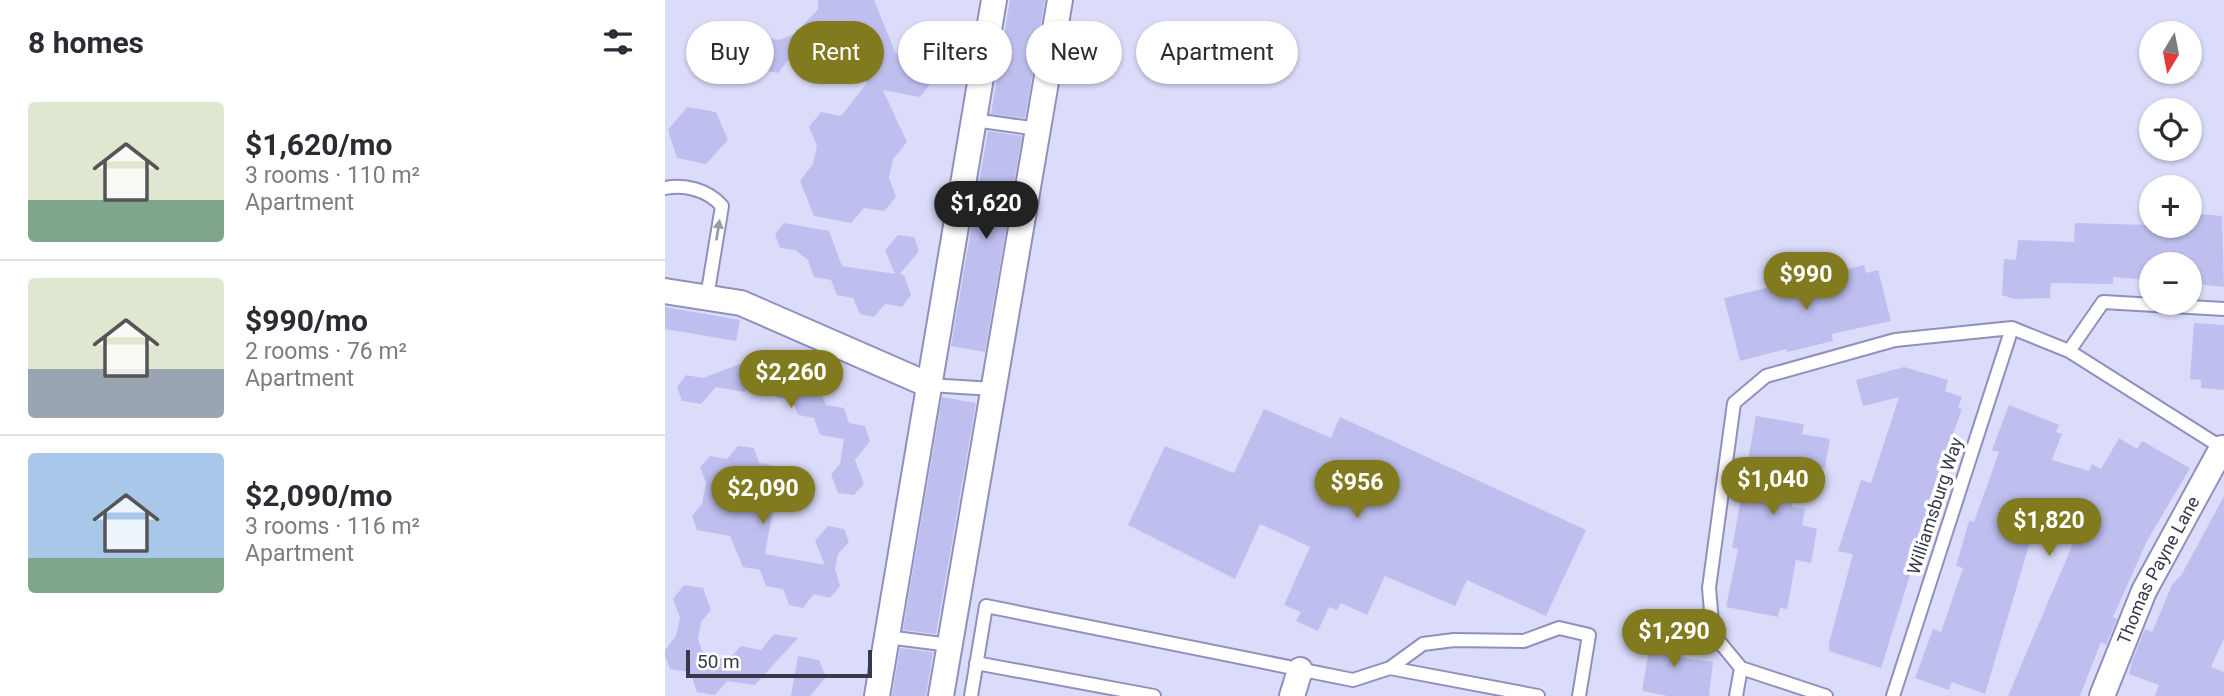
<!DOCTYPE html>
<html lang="en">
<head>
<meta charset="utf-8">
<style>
  body { margin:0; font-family:Roboto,sans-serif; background:#f7f7f7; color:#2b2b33; height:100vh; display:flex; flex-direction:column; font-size:26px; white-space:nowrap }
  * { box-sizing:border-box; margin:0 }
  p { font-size:23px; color:#7c7c81 }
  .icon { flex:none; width:38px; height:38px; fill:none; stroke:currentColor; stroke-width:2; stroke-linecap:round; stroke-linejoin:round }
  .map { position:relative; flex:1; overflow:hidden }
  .details { display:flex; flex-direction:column; background:#fff; width:665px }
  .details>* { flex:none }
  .hud { position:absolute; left:21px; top:21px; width:665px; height:63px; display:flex; gap:14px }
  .needle { width:46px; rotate:190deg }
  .controls { position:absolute; left:1474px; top:21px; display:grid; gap:14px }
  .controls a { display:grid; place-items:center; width:63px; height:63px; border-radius:50%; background:#fff; box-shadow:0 2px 5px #0004; font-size:35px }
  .scale { position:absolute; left:21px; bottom:18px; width:186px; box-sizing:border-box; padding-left:7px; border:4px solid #38384b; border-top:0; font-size:19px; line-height:24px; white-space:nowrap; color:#38384b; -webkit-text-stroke:5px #fff; paint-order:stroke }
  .price { position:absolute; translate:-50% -60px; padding:0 16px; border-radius:24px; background:#827a1f; color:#fff; font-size:23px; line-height:46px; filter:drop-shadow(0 2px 4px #0008) }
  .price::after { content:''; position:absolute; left:50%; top:42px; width:21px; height:16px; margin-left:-10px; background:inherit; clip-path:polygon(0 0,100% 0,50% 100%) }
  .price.current { background:#222; color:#fff }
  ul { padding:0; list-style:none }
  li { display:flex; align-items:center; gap:21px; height:175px; padding:0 28px }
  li+li { border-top:2px solid #e1e1e2 }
  li span { display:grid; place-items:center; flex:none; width:196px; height:140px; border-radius:7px; color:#555 }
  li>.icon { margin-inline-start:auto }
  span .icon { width:84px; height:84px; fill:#fffc; stroke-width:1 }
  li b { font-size:30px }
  h2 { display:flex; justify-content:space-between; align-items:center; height:84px; padding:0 28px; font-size:30px }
  .pill { padding:0 24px; border-radius:32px; background:#fff; box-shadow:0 2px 5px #0004; font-size:24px; line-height:63px }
  .pill.current { background:#827a1f; color:#fff }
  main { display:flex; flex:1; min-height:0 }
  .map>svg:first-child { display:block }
</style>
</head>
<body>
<main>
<section class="details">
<h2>8 homes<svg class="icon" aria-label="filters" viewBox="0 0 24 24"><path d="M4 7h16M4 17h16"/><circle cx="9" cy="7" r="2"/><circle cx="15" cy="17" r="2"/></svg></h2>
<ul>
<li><span style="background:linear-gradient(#dfe7d0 70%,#7fa58c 0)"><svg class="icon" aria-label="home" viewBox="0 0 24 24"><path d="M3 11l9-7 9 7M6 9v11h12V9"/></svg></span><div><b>$1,620/mo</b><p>3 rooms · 110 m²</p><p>Apartment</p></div></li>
<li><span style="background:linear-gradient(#dfe7d0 65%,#9aa5b1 0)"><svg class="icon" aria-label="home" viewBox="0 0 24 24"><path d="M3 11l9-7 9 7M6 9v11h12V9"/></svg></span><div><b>$990/mo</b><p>2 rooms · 76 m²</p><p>Apartment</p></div></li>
<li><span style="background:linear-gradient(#a9c7e8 75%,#7fa58c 0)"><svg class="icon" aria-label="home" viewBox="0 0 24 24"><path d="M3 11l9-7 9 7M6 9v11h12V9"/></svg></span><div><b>$2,090/mo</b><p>3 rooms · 116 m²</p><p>Apartment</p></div></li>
</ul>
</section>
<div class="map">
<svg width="1559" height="696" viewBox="0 0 1559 696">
  <rect width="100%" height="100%" fill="#dbdcfa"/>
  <path fill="#bebfef" d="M153 0H209L230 52 241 62 259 66 267 82 255 97 218 90 242 142 228 159 224 178 231 197 219 211 199 208 186 223 149 216 135 181 148 164 152 146 144 127 156 112 176 116 202 83 180 30 157 59 136 56 123 60 113 73 91 69 84 51 96 37 114 40 130 34 153 9Z
    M345 0H380L360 118 326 114Z
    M22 107 51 112 63 140 41 164 12 158 3 130Z
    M323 131 357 136 320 352 286 346Z
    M1524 213 1557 216 1559 287 1524 283V264H1486V280L1448 277V284L1386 283 1385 298 1349 299 1337 295 1339 259 1351 260 1353 240 1409 242 1410 223 1524 226Z
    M119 223 164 231 177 266 230 274 220 250 233 235 249 237 254 251 235 274 239 275 246 295 237 307 220 304 209 317 195 314 188 298 172 295 166 280 149 277 143 260 130 250 115 248 110 234Z
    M1199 265 1201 273 1213 270 1226 321 1167 334 1168 341 1122 352 1121 349 1075 361 1059 298Z
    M0 307 75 320 71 341 0 329Z
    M1529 323 1559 325V390L1536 388V380L1525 379Z
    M112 350 101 364 132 369 138 386 154 389 161 405 179 408 184 423 200 426 205 441 190 460 199 484 189 495 173 493 166 474 175 464 179 439 155 435 149 418 133 415 127 400 110 397 99 367 79 392 51 387 36 404 17 401 12 387 21 375 38 378Z
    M1239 367 1283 380 1280 391 1297 397 1293 408 1297 409 1263 503 1267 505 1216 668 1164 651V643L1188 554 1173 551 1196 480 1206 483 1234 397 1198 406 1191 380Z
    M277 397 311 403 271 634 238 630Z
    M1344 405 1394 425 1391 432 1397 434 1387 460 1424 471 1427 464 1436 469 1454 438 1472 449 1477 441 1525 468 1482 541 1448 617 1452 619 1441 645 1436 642 1415 696H1343L1413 532 1372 518 1320 694 1287 682 1284 690 1250 678 1268 629 1276 632 1298 568 1291 566 1304 521 1309 522 1334 452 1327 450Z
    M599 409 666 438 675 417 921 530 881 616 802 580 790 606 720 576 702 615 676 603 672 610 664 607 653 631 631 621 636 612 619 605 645 547 595 524 570 579 463 525 500 446 569 473Z
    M1091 416 1139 424 1137 434 1165 439 1160 468 1135 464 1127 507 1140 509 1137 525 1152 529 1146 563 1131 560 1122 609 1115 608 1113 617 1061 607 1073 549 1067 548Z
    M73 446 89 448 94 463 110 466 115 481 105 494 111 509 107 514 100 554 160 565 150 541 163 526 179 529 184 542 173 554 170 568 175 586 165 598 149 594 138 608 124 605 118 589 101 586 95 570 78 567 65 536 32 530 27 516 37 504 41 483 35 467 45 456 62 459Z
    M1559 496V638L1546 667 1559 672V696H1490L1494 685 1464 674 1467 661 1480 629 1487 632 1507 585 1517 574Z
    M19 585 38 588 46 610 36 622 33 639 39 656 63 660 76 646 96 650 109 634 133 638 90 685 62 681 50 695 32 692 25 672 5 669 0 656V650L11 636 15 618 8 599Z
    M988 626 1013 631 1009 657 1048 662 1044 696H1003L977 691Z
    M235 648 268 652 261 696H227Z
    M133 656 154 660 161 677 145 696H126Z"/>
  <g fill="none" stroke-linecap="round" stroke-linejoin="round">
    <g stroke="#9090be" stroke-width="16">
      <path id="service" d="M309 120 373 129
        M0 188C20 184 43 190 57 206L42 297
        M1404 351 1438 302 1559 309
        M264 385 328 389
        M222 637 285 645
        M311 663 489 696
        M725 668 873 696
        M306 696 321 606 688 680 725 668 758 644 789 640 859 641 894 628 924 635 914 696
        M1071 696 1076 668
        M1161 696 1076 668 1048 634 1044 588 1069 403 1101 376 1230 340 1347 328 1404 351 1559 449
        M1228 696 1347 328"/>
    </g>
    <g stroke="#9090be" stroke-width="28">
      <g id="minor">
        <path d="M0 291 76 303 264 385"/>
        <path d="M212 696 329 0"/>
        <path d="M276 696 395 0"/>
        <path d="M627 696 635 670"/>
        <path id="s1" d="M1437 696 1479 591 1557 448"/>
      </g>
    </g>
    <use href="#service" stroke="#fff" stroke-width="12"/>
    <use href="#minor" stroke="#fff" stroke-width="24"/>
  </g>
  <defs><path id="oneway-solid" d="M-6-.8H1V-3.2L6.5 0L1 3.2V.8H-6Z" transform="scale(1.75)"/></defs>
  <use fill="#9c9ca5" href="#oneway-solid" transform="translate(53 230) rotate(-81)"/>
  <g text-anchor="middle" stroke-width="7" stroke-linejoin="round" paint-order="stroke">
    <g font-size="18" fill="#38384b" stroke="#fff">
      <text transform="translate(1270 506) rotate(-72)" y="6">Williamsburg Way</text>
      <text dy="6" stroke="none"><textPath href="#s1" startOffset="138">Thomas Payne Lane</textPath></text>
    </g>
  </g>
</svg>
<div class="controls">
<a><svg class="needle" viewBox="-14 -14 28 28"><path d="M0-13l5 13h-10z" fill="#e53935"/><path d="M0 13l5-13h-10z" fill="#7c7c81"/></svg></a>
<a><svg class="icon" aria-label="locate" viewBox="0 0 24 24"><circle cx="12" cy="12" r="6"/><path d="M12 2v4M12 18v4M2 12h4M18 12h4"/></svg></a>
<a>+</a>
<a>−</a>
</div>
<div class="scale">50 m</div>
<b class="price current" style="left:321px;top:241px">$1,620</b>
<b class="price" style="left:1141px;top:312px">$990</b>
<b class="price" style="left:126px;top:410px">$2,260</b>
<b class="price" style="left:1108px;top:517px">$1,040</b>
<b class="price" style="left:692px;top:520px">$956</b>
<b class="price" style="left:98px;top:526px">$2,090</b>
<b class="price" style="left:1384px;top:558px">$1,820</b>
<b class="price" style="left:1009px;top:669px">$1,290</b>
<div class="hud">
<a class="pill">Buy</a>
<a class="pill current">Rent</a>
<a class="pill">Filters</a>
<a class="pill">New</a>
<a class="pill">Apartment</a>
</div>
</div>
</main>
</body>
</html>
